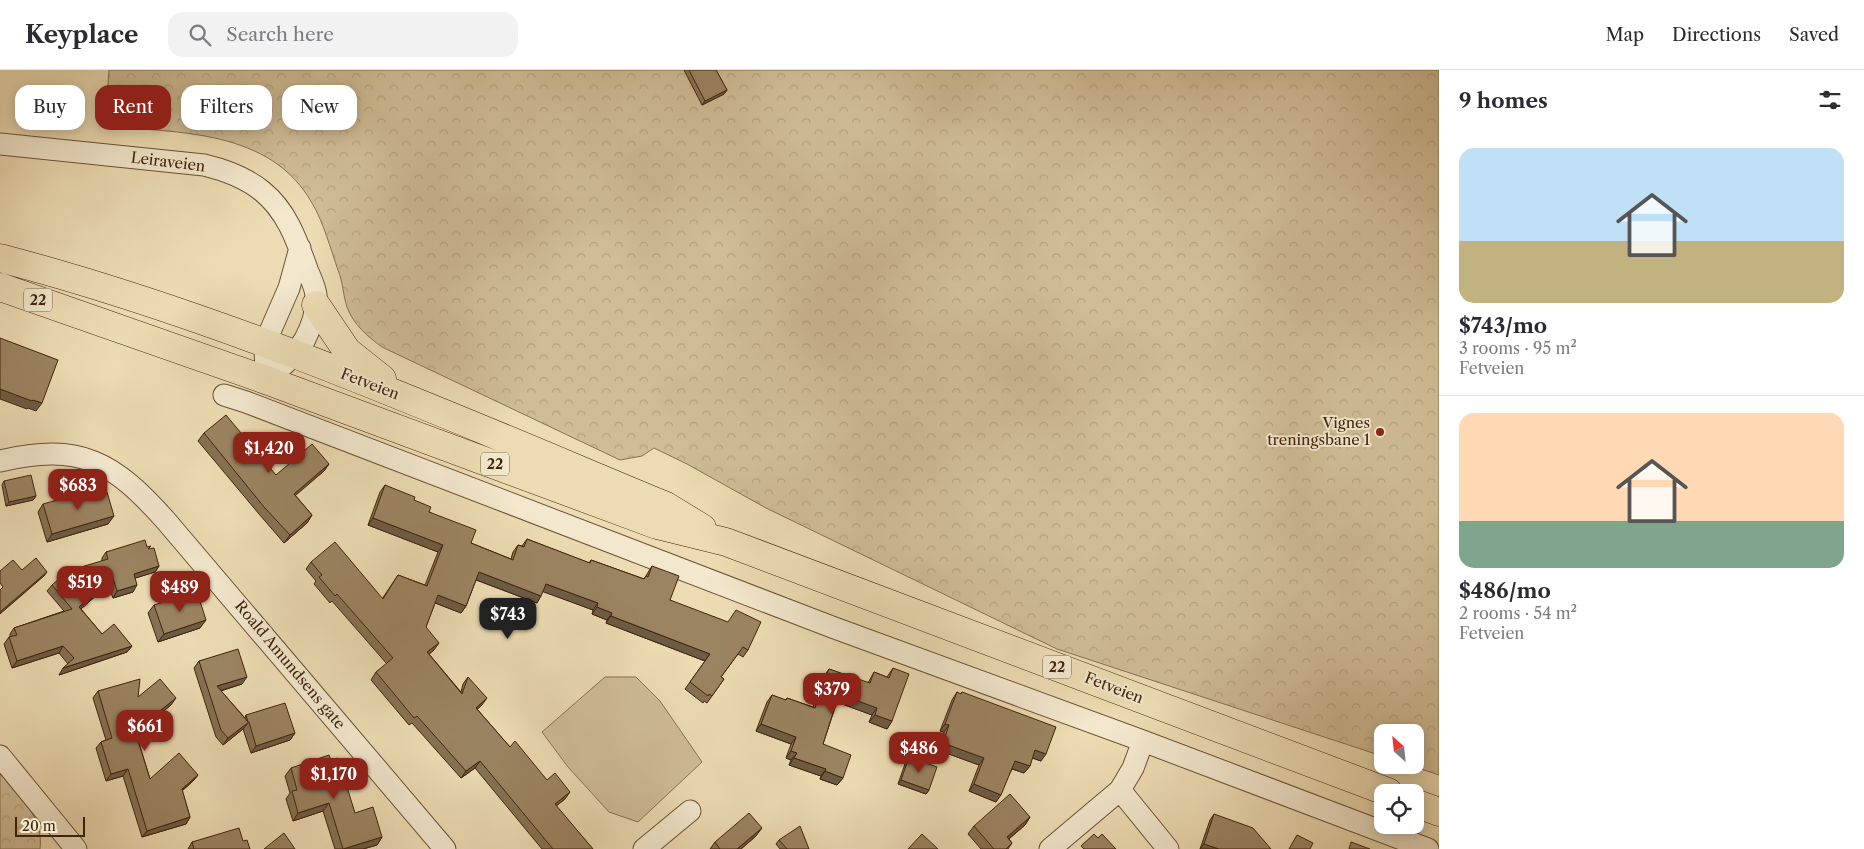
<!DOCTYPE html>
<html lang="en">
<head>
<meta charset="utf-8">
<style>
  body { margin:0; font-family:"Libre Caslon Text",serif; background:#f2f2f3; color:#2b2b33; height:100vh; display:flex; flex-direction:column; font-size:19px; white-space:nowrap }
  * { box-sizing:border-box; margin:0 }
  p { font-size:16px; color:#7c7c81 }
  .icon { flex:none; width:28px; height:28px; fill:none; stroke:currentColor; stroke-width:2; stroke-linecap:round; stroke-linejoin:round }
  .map { position:relative; flex:1; overflow:hidden }
  .drawer { display:flex; flex-direction:column; background:#fff; width:425px }
  .drawer>* { flex:none }
  .hud { position:absolute; left:15px; top:15px; width:475px; height:45px; display:flex; gap:10px }
  .needle { width:32px; rotate:333deg }
  .tools { position:absolute; left:1374px; top:654px; display:grid; gap:10px }
  .tools a { display:grid; place-items:center; width:50px; height:50px; border-radius:10px; background:#fff; box-shadow:0 2px 12px #0003; font-size:25px }
  .scale { position:absolute; left:15px; bottom:12px; width:70px; box-sizing:border-box; padding-left:5px; border:2px solid #42240b; border-top:0; font-size:14px; line-height:18px; white-space:nowrap; color:#42240b; -webkit-text-stroke:4px #f3e8ce; paint-order:stroke }
  .price { position:absolute; translate:-50% -42px; padding:0 11px; border-radius:10px; background:#8f2418; color:#fff; font-size:16px; line-height:32px; filter:drop-shadow(0 1px 2px #0008) }
  .price::after { content:''; position:absolute; left:50%; top:30px; width:15px; height:11px; margin-left:-8px; background:inherit; clip-path:polygon(0 0,100% 0,50% 100%) }
  .price.on { background:#222; color:#fff }
  ul { padding:0; list-style:none }
  li { display:grid; align-content:center; gap:10px; height:265px; padding:0 20px }
  li+li { border-top:1px solid #e1e1e2 }
  li span { display:grid; place-items:center; height:155px; border-radius:15px; color:#555 }
  li>.icon { margin-inline-start:auto }
  span .icon { width:90px; height:90px; fill:#fffc; stroke-width:1 }
  li b { font-size:21px }
  h2 { display:flex; justify-content:space-between; align-items:center; height:60px; padding:0 20px; font-size:21px }
  .chip { padding:0 18px; border-radius:15px; background:#fff; box-shadow:0 2px 12px #0003; font-size:18px; line-height:45px }
  .chip.on { background:#8f2418; color:#fff }
  header { display:flex; align-items:center; gap:30px; box-sizing:border-box; height:70px; padding:0 25px; background:#fff; border-bottom:1px solid #e1e1e2 }
  header strong { font-size:24px }
  nav { display:flex; gap:28px; margin-inline-start:auto; font-size:18px }
  .search { width:350px; height:45px; background:#f2f2f3; display:flex; align-items:center; gap:12px; box-sizing:border-box; padding:0 18px; border-radius:15px; color:#7c7c81; font-size:19px }
  main { display:flex; flex:1; min-height:0 }
  .map>svg:first-child { display:block }
</style>
</head>
<body>
<header>
<strong>Keyplace</strong>
<div class="search"><svg class="icon" aria-label="search" viewBox="0 0 24 24"><circle cx="10" cy="10" r="6"/><path d="M15 15l6 6"/></svg>Search here</div>
<nav><a>Map</a><a>Directions</a><a>Saved</a></nav>
</header>
<main>
<div class="map">
<svg width="1439" height="779" viewBox="0 0 1439 779">
  <defs>
    <pattern id="park-crowns" width="20" height="18" patternUnits="userSpaceOnUse" patternTransform="scale(1.25)"><rect width="20" height="18" fill="#d0bd96"/><path d="M2 6a3 3 0 1 1 6 0M12 15a3 3 0 1 1 6 0" fill="none" stroke="#b4a280"/></pattern>
  </defs>
  <rect width="100%" height="100%" fill="#eddcb3"/>
  <filter id="stains"><feTurbulence type="fractalNoise" baseFrequency=".004" numOctaves="4"/><feColorMatrix values="0 0 0 0 .2 0 0 0 0 .09 0 0 0 0 .02 0 0 0 .5 -.17"/></filter>
  <radialGradient id="worn" r=".72"><stop offset=".6" stop-color="#630" stop-opacity="0"/><stop offset="1" stop-color="#630" stop-opacity=".3"/></radialGradient>
  <path fill="#d0bd96" stroke="#897050" d="M605 607H636L660 631 702 692 638 752 609 742 568 697 542 662Z"/>
  <path fill="url(#park-crowns)" stroke="#897050" d="M109 0H1439V705L1409 695H1415V662H1382V686L1057 579 766 438 687 394 654 378 642 386 620 390 382 277C368 267 353 254 347 237 343 225 343 212 338 200 331 180 323 151 312 133 270 59 179 63 105 56Z
    M0 703C19 725 44 747 40 779H0Z"/>
  <g fill="none" stroke-linecap="round" stroke-linejoin="round">
    <g stroke="#6d5235" stroke-width="23">
      <path id="street" d="M0 74 204 95C225 100 245 107 262 121 287 141 297 171 307 199 310 207 315 216 316 225 317 239 312 256 305 269 296 286 281 297 266 310
        M266 310 265 273 289 218 300 178
        M224 325 246 332 832 557 1143 671 1428 779
        M0 391C81 372 114 392 167 452L445 779
        M0 686 76 779
        M1120 720 1168 779
        M644 779 690 741
        M1050 779 1120 720 1133 698 1143 671"/>
    </g>
    <g stroke="#42240b" stroke-width="29">
      <path id="highway" d="M0 188C229 248 447 345 666 436L702 458
        M0 217 266 310 657 455 726 472 1388 722
        M316 235 347 281 382 309
        M1415 733 1439 742"/>
    </g>
    <use href="#street" stroke="#f3e8ce" stroke-width="21"/>
    <use href="#highway" stroke="#eddcb3" stroke-width="28"/>
  </g>
  <path fill="#857254" stroke="#42240b" d="M684 0H716L727 20 724 24 702 35Z
    M204 363 276 405 329 394 324 401 295 425 312 445 307 453 284 473 259 444 198 371Z
    M4 411 36 426 33 430 6 436 2 415Z
    M385 415 414 430 471 473 511 489 513 482 518 475 522 476 527 469 589 493 591 490 644 509 652 496 670 530 748 580 743 587 738 584 721 607 724 609 707 633 704 631 703 633 685 619 705 591 606 553 607 550 592 544 593 540 543 521 537 533 476 510 466 536 461 543 435 533 426 557 434 580 429 584 461 622 463 614 468 607 482 635 477 639 510 677 547 710 565 729 556 736 593 779H542L475 698 461 708 412 653 409 655 371 610 376 602 387 594 332 531 330 533 314 514 316 511 306 499 311 492 382 529 398 505 425 515 438 482 368 455 380 422Z
    M43 434 108 454 47 472 38 442Z
    M147 477 159 496 155 502 135 508 133 522 113 528 108 515 81 539 102 564 132 576 127 582 59 605 68 594 59 583 12 598 4 574 9 567H10V564L14 558 64 541 47 521 52 515 102 491V488L106 482Z
    M154 535 200 558 158 572 148 543Z
    M199 591 242 614 221 621 245 648 246 645 295 663 290 670 251 683 243 659 223 675 216 667 194 598Z
    M893 598 892 651 887 659 869 652 872 645 837 632 823 674 843 708 837 715 820 709 821 706 789 695 791 690 786 688 791 674 756 661 767 632 772 625 785 630 787 628 813 637 824 606 829 599 868 613 874 602 887 607Z
    M98 621 138 627 171 635 136 663 150 709 198 705 193 711 182 721 190 747 186 754 142 767 123 706 106 711 96 678 101 672 106 670 93 628Z
    M957 622 960 624 962 622 1041 691 1032 688 1030 696 1024 703 1012 699 996 732 969 721 979 695 938 680 944 662 940 661 952 630Z
    M909 687 929 720 926 724 898 714 906 691Z
    M331 690 355 743 382 767 377 775 363 779H335L323 741 293 751 286 729 290 723 285 706 291 698Z
    M1214 744 1271 779H1200L1210 750Z
    M1030 747 1025 755 1009 769 1012 773 1008 779H981L968 764 974 756Z
    M756 766 741 779H710L715 772Z
    M779 770 809 779H780L776 774Z
    M243 771 250 779H188L192 772Z"/>
  <path fill="#6c5c45" stroke="#42240b" d="M727 20 724 24 702 35 705 31Z
    M0 319 42 333 36 341 28 338 27 339 0 329Z
    M329 394 324 401 289 431 294 424Z
    M36 426 33 430 6 436 9 432Z
    M312 445 307 453 284 473 290 465Z
    M114 446 108 454 47 472 52 464Z
    M373 448 443 475 438 482 368 455Z
    M159 496 155 502 129 510 134 504Z
    M47 502 44 506 0 544V542Z
    M479 502 541 526 537 533 474 509Z
    M113 508 108 515 75 544 79 537Z
    M546 514 598 533 593 540 541 521Z
    M137 515 133 522 113 528 117 521Z
    M438 525 466 536 461 543 433 532Z
    M597 537 612 543 607 550 592 544Z
    M611 546 710 584 705 591 606 553Z
    M206 550 200 558 158 572 164 564Z
    M439 573 434 580 423 589 427 582Z
    M63 576 59 583 12 598 17 591Z
    M132 576 127 582 59 605 63 598Z
    M247 607 242 614 212 623 217 616Z
    M839 624 877 638 872 645 834 631Z
    M176 628 171 635 131 668 135 661Z
    M487 628 482 635 471 645 476 638Z
    M875 645 892 651 887 659 869 652Z
    M249 652 243 659 223 675 228 668Z
    M761 654 796 667 791 674 756 661Z
    M945 654 949 655 944 662 940 661Z
    M295 663 290 670 251 683 256 676Z
    M943 673 984 688 979 695 938 680Z
    M1035 680 1046 684 1041 691 1030 687Z
    M791 681 797 683 791 690 786 688Z
    M794 688 826 699 821 706 789 695Z
    M480 691 475 698 461 708 466 701Z
    M1015 691 1030 696 1024 703 1010 698Z
    M128 699 123 706 106 711 111 704Z
    M825 701 843 708 837 715 820 709Z
    M198 705 193 711 177 725 182 719Z
    M901 710 929 720 926 724 898 714Z
    M974 714 1001 725 996 732 969 721Z
    M570 722 565 729 550 741 555 734Z
    M329 733 323 741 293 751 298 743Z
    M190 747 186 754 142 767 147 761Z
    M1030 747 1025 755 1001 775 1007 767Z
    M762 758 756 766 741 779H737Z
    M382 767 377 775 363 779H343Z
    M1204 774 1219 779H1200Z"/>
  <path fill="#9b8462" stroke="#42240b" d="M689 0H716L727 20 705 31Z
    M0 268 58 290 42 333 33 330 32 331 0 319Z
    M226 345 276 405 312 374 329 394 294 424 312 445 290 465 264 437 204 363Z
    M31 405 36 426 9 432 4 411Z
    M385 415 415 427 414 430 431 437 429 442 476 460 471 473 513 490 518 475 524 477 527 469 590 493 591 490 644 509 646 506 648 507 652 496 679 506 670 530 728 552 736 540 761 552 748 580 743 577 721 607 724 609 712 626 709 624 708 626 690 612 710 584 611 546 612 543 597 537 598 533 546 514 541 526 479 502 466 536 438 525 426 557 439 573 427 582 462 624 468 607 487 628 476 638 510 677 515 671 547 710 555 703 570 722 555 734 593 779H553L480 691 466 701 417 646 414 648 376 602 393 588 337 524 335 526 319 507 322 505 311 492 335 472 383 529 398 505 427 516 443 475 373 448Z
    M96 419 98 425 107 422 114 446 52 464 43 434Z
    M145 470 147 477 151 476 148 479 154 478 159 496 134 504 137 515 117 521 113 508 79 537 102 564 114 554 132 576 63 598 74 588 63 576 17 591 9 567 17 565 14 558 72 539 52 515 68 501 108 489 106 482Z
    M36 488 47 502 0 542V520L3 517 0 513V501L13 490 22 500Z
    M192 523 195 530 199 528 206 550 164 564 154 535Z
    M238 579 247 607 217 616 248 652 246 645 285 633 295 663 256 676 249 652 228 668 221 660 199 591Z
    M893 598 909 604 892 651 875 645 877 638 839 624 823 674 851 685 843 708 825 701 826 699 794 688 797 683 791 681 796 667 761 654 772 625 786 630 787 628 815 638 829 599 870 613 874 602 889 608Z
    M140 609 138 627 160 609 176 628 135 661 150 709 179 683 198 705 182 719 190 747 147 761 128 699 111 704 101 672 112 668 98 621Z
    M957 622 961 624 962 622 1056 657 1046 684 1035 680 1030 696 1015 691 1001 725 974 714 984 688 943 673 949 655 945 654Z
    M329 685 331 690 338 688 355 743 373 737 382 767 343 779 329 733 298 743 292 721 297 720 291 698Z
    M909 687 937 697 929 720 901 710Z
    M1010 724 1030 747 1007 767 1012 773 1006 779H994L974 756Z
    M749 743 762 758 737 779H720L715 772Z
    M1214 744 1253 758 1271 779H1219L1204 774Z
    M800 756 809 779H787L779 770Z
    M239 758 243 771 247 770 250 779H194L192 772Z
    M284 763 295 779H264Z
    M922 764 938 779H908Z
    M1094 764 1098 768 1102 764 1116 779H1084L1081 776Z
    M1297 765 1313 773 1310 779H1289Z
    M1351 772 1370 779H1349Z"/>
  <circle fill="#8f2418" stroke="#f3e8ce" stroke-width="2" cx="1380" cy="362" r="5"/>
  <g text-anchor="middle" stroke-width="4" stroke-linejoin="round" paint-order="stroke">
    <g fill="#f3e8ce" stroke="#775f46" stroke-width="1">
      <rect x="24" y="218.5" width="28" height="23" rx="4"/>
      <rect x="481" y="382.5" width="28" height="23" rx="4"/>
      <rect x="1043" y="585.5" width="28" height="23" rx="4"/>
    </g>
    <g font-size="14" font-weight="bold" fill="#42240b">
      <text x="38" y="235">22</text>
      <text x="495" y="399">22</text>
      <text x="1057" y="602">22</text>
    </g>
    <g font-size="15" fill="#42240b" stroke="#f3e8ce">
      <text transform="translate(168 92) rotate(7)" y="5">Leiraveien</text>
      <text transform="translate(370 314) rotate(21)" y="5">Fetveien</text>
      <text transform="translate(290 595) rotate(50)" y="5">Roald Amundsens gate</text>
      <text transform="translate(1114 618) rotate(21)" y="5">Fetveien</text>
    </g>
    <g font-size="15" fill="#42240b" stroke="#f3e8ce" text-anchor="end">
      <text x="1370" y="358">Vignes<tspan x="1370" dy="17">treningsbane 1</tspan></text>
    </g>
  </g>
  <rect width="100%" height="100%" filter="url(#stains)"/>
  <rect width="100%" height="100%" fill="url(#worn)"/>
</svg>
<div class="tools">
<a><svg class="needle" viewBox="-14 -14 28 28"><path d="M0-13l5 13h-10z" fill="#e53935"/><path d="M0 13l5-13h-10z" fill="#7c7c81"/></svg></a>
<a><svg class="icon" aria-label="locate" viewBox="0 0 24 24"><circle cx="12" cy="12" r="6"/><path d="M12 2v4M12 18v4M2 12h4M18 12h4"/></svg></a>
</div>
<div class="scale">20 m</div>
<b class="price" style="left:269px;top:404px">$1,420</b>
<b class="price" style="left:78px;top:441px">$683</b>
<b class="price" style="left:85px;top:538px">$519</b>
<b class="price" style="left:180px;top:543px">$489</b>
<b class="price on" style="left:508px;top:570px">$743</b>
<b class="price" style="left:832px;top:645px">$379</b>
<b class="price" style="left:145px;top:682px">$661</b>
<b class="price" style="left:919px;top:704px">$486</b>
<b class="price" style="left:334px;top:730px">$1,170</b>
<div class="hud">
<a class="chip">Buy</a>
<a class="chip on">Rent</a>
<a class="chip">Filters</a>
<a class="chip">New</a>
</div>
</div>
<section class="drawer">
<h2>9 homes<svg class="icon" aria-label="filters" viewBox="0 0 24 24"><path d="M4 7h16M4 17h16"/><circle cx="9" cy="7" r="2"/><circle cx="15" cy="17" r="2"/></svg></h2>
<ul>
<li><span style="background:linear-gradient(#bfe0f5 60%,#c2b280 0)"><svg class="icon" aria-label="home" viewBox="0 0 24 24"><path d="M3 11l9-7 9 7M6 9v11h12V9"/></svg></span><div><b>$743/mo</b><p>3 rooms · 95 m²</p><p>Fetveien</p></div></li>
<li><span style="background:linear-gradient(#ffd9b3 70%,#7fa58c 0)"><svg class="icon" aria-label="home" viewBox="0 0 24 24"><path d="M3 11l9-7 9 7M6 9v11h12V9"/></svg></span><div><b>$486/mo</b><p>2 rooms · 54 m²</p><p>Fetveien</p></div></li>
</ul>
</section>
</main>
</body>
</html>
